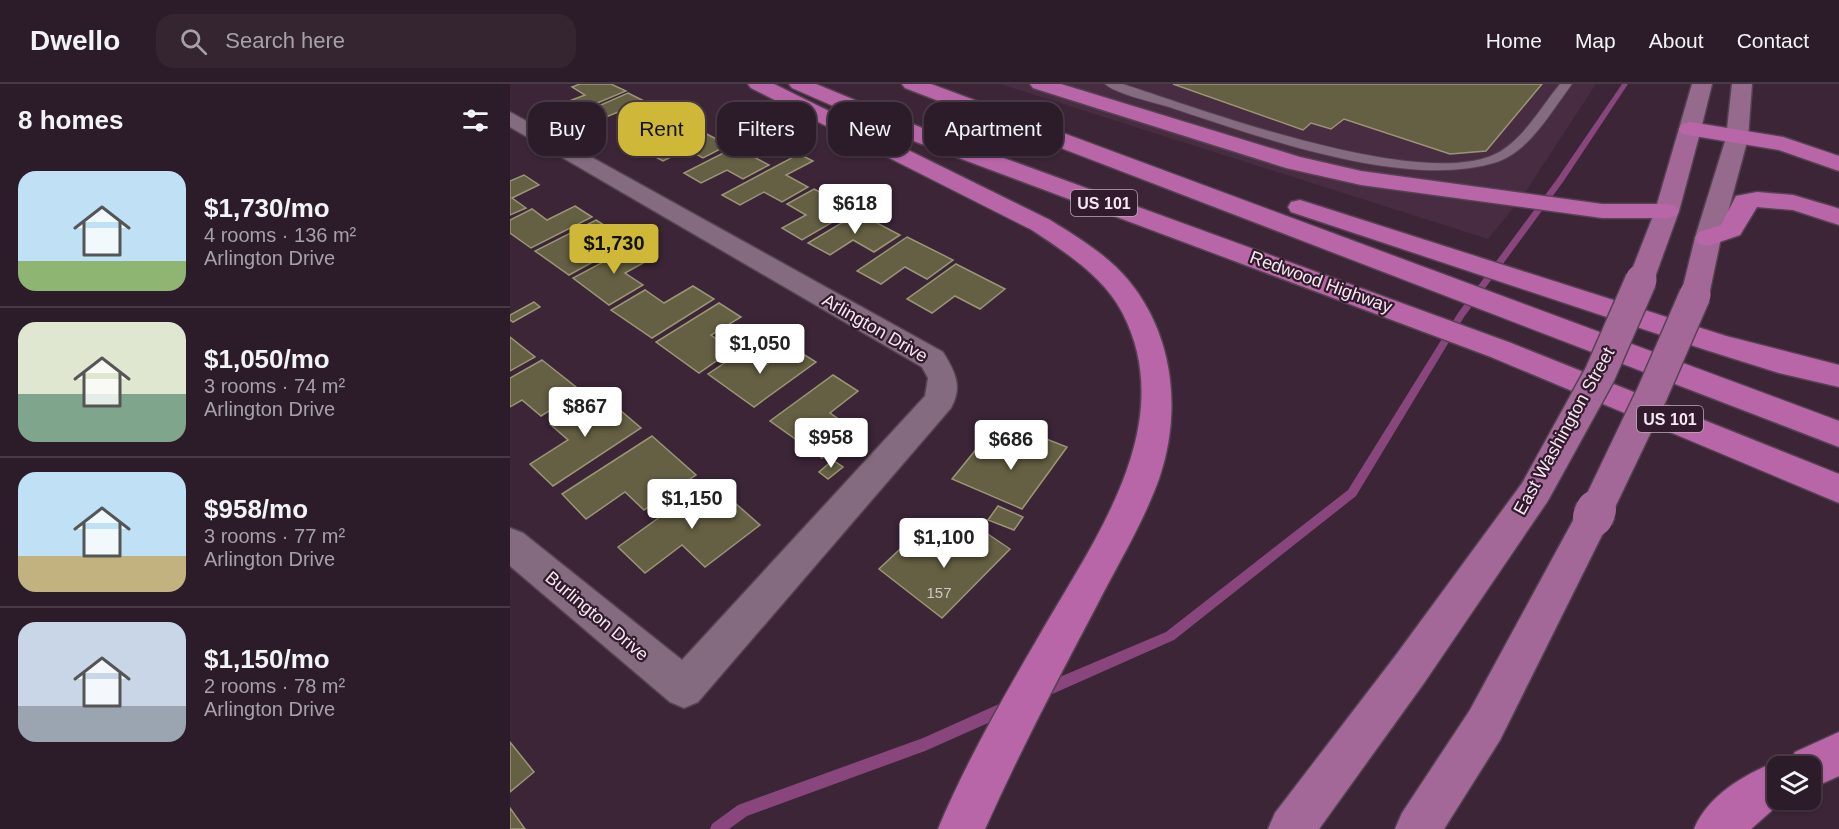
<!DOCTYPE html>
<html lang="en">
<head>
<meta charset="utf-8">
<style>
  body { margin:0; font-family:Helvetica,sans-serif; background:#342531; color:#f1f3f6; height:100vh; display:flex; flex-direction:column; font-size:22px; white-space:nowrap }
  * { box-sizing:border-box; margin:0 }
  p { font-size:20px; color:#a6a1a8 }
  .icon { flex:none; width:33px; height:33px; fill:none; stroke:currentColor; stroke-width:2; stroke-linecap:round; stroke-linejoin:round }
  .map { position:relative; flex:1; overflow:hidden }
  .panel { display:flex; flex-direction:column; background:#2c1c29; width:510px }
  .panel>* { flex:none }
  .banner { position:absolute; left:18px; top:18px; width:570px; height:54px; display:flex; gap:12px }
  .buttons { position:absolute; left:1257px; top:672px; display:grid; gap:12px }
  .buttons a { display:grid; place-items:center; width:54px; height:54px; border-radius:12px; background:#2c1c29; box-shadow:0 2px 4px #0004,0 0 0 2px #483a46; font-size:30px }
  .price { position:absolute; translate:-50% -51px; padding:0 14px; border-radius:6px; background:#fff; color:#222; font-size:20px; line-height:39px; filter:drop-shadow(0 2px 3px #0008) }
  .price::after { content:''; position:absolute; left:50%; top:36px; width:18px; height:14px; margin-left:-9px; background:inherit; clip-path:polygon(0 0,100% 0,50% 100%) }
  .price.selected { background:#cfb837; color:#111 }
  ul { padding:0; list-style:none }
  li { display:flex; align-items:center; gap:18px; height:150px; padding:0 18px }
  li+li { border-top:2px solid #483a46 }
  li span { display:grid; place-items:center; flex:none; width:168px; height:120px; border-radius:18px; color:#555 }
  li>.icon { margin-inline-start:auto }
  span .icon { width:72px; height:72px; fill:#fffc; stroke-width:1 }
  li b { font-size:26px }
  h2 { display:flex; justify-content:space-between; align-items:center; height:72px; padding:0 18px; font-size:26px }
  .pill { padding:0 21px; border-radius:18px; background:#2c1c29; box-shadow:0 2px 4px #0004,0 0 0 2px #483a46; font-size:21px; line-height:54px }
  .pill.selected { background:#cfb837; color:#111 }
  header { display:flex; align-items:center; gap:36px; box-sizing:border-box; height:84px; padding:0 30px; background:#2c1c29; border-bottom:2px solid #483a46 }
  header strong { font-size:28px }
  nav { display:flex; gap:33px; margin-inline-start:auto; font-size:21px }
  .search { width:420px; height:54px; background:#342531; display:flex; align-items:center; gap:15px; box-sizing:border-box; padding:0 21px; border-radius:18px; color:#a6a1a8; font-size:22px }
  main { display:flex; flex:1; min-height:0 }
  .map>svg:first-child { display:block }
</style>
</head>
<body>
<header>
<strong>Dwello</strong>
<div class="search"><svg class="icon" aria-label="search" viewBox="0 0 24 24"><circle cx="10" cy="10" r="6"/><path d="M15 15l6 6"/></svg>Search here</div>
<nav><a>Home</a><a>Map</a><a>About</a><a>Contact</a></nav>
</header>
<main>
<section class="panel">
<h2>8 homes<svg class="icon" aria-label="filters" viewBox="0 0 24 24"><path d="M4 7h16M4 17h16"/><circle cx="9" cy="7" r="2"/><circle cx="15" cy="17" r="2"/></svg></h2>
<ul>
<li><span style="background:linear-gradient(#bfe0f5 75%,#8fb573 0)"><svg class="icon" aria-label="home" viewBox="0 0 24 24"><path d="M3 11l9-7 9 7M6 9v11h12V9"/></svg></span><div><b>$1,730/mo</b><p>4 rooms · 136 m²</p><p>Arlington Drive</p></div></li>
<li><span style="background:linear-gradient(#dfe7d0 60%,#7fa58c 0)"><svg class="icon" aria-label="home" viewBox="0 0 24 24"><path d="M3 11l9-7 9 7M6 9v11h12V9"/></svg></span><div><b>$1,050/mo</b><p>3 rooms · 74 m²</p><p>Arlington Drive</p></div></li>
<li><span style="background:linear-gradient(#bfe0f5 70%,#c2b280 0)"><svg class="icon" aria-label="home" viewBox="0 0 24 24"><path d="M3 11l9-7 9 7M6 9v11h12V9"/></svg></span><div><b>$958/mo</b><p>3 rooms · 77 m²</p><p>Arlington Drive</p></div></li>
<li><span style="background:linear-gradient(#c9d6e8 70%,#9aa5b1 0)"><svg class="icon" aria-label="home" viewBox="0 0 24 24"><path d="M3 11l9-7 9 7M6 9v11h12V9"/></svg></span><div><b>$1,150/mo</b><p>2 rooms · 78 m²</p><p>Arlington Drive</p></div></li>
</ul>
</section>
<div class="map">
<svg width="1329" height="745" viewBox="0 0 1329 745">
  <rect width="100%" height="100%" fill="#3b2537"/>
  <path fill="#482c42" d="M490 0H1086L1010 116 978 155Z"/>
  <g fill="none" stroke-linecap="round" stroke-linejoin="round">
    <path fill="#89467c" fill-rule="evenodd" d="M1112 0H1118L1053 98 954 233 846 412 664 556 531 615 526 613 524 608 526 603 656 548 838 406 948 229 1047 95Z
      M498 616 503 618 505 623 503 628 415 667 237 732 219 745H200L202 740 228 721 413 654Z"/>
  </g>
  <path fill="#656043" stroke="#9b9576" stroke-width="1.5" d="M70 0H101L116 7 66 28 51 20 75 11 62 3Z
    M663 0H1032L976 67 940 70 834 35 821 45 801 39 793 46Z
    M118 9 148 24 122 36 108 28 84 38 70 30Z
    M152 26 182 42 132 66 116 56 139 46 125 38Z
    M185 44 218 61 193 74 177 65 153 77 136 68Z
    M225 63 259 81 233 95 217 86 191 99 174 89Z
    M289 70 303 77 276 91 298 103 272 118 254 108 230 121 212 111Z
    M14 91 29 101 2 114 16 124 0 131V97Z
    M304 105 343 126 292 156 272 144 296 131 277 120Z
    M65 122 82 133 21 164 0 149V136L22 125 37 136Z
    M348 129 390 151 364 168 343 156 320 171 298 159Z
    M86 136 103 147 76 162 92 173 59 191 25 167Z
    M397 153 443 176 417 195 395 183 371 200 347 187Z
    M125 161 144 173 115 189 133 201 99 221 63 194Z
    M446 180 495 205 470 225 445 212 422 229 397 215Z
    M183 202 204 215 142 254 101 226 135 206 154 219Z
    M24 218 30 223 3 238 0 236V231Z
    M209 219 231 233 201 251 222 266 189 289 146 258Z
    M0 253 25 273 0 287Z
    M282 263 306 278 244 323 198 290 231 268 253 283Z
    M32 276 71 307 31 332 12 316 0 323V294Z
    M323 291 348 307 320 329 346 347 312 374 260 337Z
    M90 309 131 344 43 402 20 380 58 356 40 340Z
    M521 349 557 363 512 425 442 395 468 363 500 376Z
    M142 352 186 391 134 426 115 408 76 435 52 410Z
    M323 376 333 383 318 395 309 388Z
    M200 397 250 441 195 483 172 461 135 489 108 463Z
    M488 422 513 433 504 446 478 436Z
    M466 442 500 465 432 534 369 485 405 451 434 473Z
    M0 658 24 688 0 708Z
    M0 724 15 745H0Z"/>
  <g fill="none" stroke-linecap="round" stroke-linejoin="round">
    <g stroke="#554251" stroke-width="2">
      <path id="service" d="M595 0H613C695 27 902 103 981 72 1011 60 1030 24 1050 0H1062C1043 25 1019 68 987 78 897 107 747 52 659 23 643 18 606 10 595 0Z"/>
    </g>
    <g stroke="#554251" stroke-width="3">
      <path id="minor" d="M0 28 433 268C445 288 453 302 441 324L188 618 174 624 160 618 0 482V444L13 449 172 576 415 312 418 294 412 283 0 43Z"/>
    </g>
    <g stroke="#554251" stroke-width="3">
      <path id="secondary" d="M1182 0H1202L1191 45 1188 50H1172L1169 45Z
        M1222 0H1242L1238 54 1211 154 1207 160 1198 162 1189 160 1185 154 1216 54Z"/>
    </g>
    <g stroke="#554251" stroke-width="3">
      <path id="primary" d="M1180 38 1188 40 1191 45 1169 127 1144 196 1141 202 1131 205 1121 202 1118 196 1145 127 1169 45 1172 40Z
        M1198 146 1207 148 1211 154 1199 211 1195 217 1185 220 1175 217 1171 211 1185 154 1189 148Z
        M1025 394 1037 398 1042 408 1037 418 914 599 809 745H758L765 729 886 571 1013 398Z
        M1083 418 1095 422 1101 433 990 656 934 745H885L892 729 960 626 1071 422Z"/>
    </g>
    <g stroke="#554251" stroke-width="3">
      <path id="motorway" d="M238 0H264L540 136C567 153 598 171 619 197 664 252 672 328 649 395 633 439 608 480 587 521 548 595 509 669 475 745H428C456 678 493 614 529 552 583 457 671 341 612 228 593 192 555 168 522 146L241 4Z
        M279 0H306L417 46 1001 259 1329 390V419L981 273 401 56 282 4Z
        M392 0H421L1329 337V363L395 4Z
        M520 0H551L790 73 851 87 1092 120H1157L1166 122 1169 127 1166 132 1157 134H1092L851 101 776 84 523 4Z
        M1180 38 1273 53 1329 72V87L1269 66 1172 50 1169 45 1172 40Z
        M1247 108 1283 111 1327 124 1329 125V141L1283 126 1247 123 1230 151 1198 162 1189 160 1185 154 1189 148 1211 141 1226 112Z
        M790 116 1216 252 1329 281V303L1269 289 1196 266 781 128 778 123 781 118Z
        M1329 648V692L1300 705V682H1268V716H1282L1267 722 1241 745H1184C1198 711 1235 690 1268 677L1279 681 1285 668Z"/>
    </g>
    <use href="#service" fill="#856b7f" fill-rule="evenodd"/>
    <use href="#minor" fill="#856b7f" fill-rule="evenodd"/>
    <use href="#secondary" fill="#956a8c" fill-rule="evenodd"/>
    <use href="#primary" fill="#a46898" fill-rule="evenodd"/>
    <use href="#motorway" fill="#b966a9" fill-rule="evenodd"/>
    <g stroke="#554251" stroke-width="34" stroke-linecap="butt">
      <path id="primary-bridge-far1" d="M1025 408 1090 290 1131 196
        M1086 427 1142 310 1185 211"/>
    </g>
    <g stroke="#554251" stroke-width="43" stroke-linecap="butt">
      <path id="primary-bridge" d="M1083 433 1086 426"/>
    </g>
    <use href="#primary-bridge-far1" stroke="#a46898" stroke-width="31"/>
    <use href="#primary-bridge" stroke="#a46898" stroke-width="40"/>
  </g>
  <g text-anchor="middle" stroke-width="4.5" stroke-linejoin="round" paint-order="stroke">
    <g font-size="15" fill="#d2c5c6">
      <text x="429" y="514">157</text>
    </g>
    <g fill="#311b2c" stroke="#bbaab7" stroke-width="1.5">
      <rect x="561" y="106" width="66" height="26" rx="4.5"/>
      <rect x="1127" y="322" width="66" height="26" rx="4.5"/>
    </g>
    <g font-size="16" font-weight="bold" fill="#f6e7f2">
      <text x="594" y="125">US 101</text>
      <text x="1160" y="341">US 101</text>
    </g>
    <g font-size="18" fill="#f6e7f2" stroke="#311b2c">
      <text transform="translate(811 198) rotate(20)" y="6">Redwood Highway</text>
      <text transform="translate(365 244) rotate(30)" y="6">Arlington Drive</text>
      <text transform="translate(1054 347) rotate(-61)" y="6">East Washington Street</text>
      <text transform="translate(87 532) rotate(40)" y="6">Burlington Drive</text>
    </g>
  </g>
</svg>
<div class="buttons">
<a><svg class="icon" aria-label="layers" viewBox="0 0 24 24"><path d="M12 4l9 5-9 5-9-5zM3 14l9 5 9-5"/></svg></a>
</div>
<b class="price" style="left:345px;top:151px">$618</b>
<b class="price selected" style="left:104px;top:191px">$1,730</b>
<b class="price" style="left:250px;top:291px">$1,050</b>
<b class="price" style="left:75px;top:354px">$867</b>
<b class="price" style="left:321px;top:385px">$958</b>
<b class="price" style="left:501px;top:387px">$686</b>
<b class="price" style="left:182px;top:446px">$1,150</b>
<b class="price" style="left:434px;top:485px">$1,100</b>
<div class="banner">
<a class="pill">Buy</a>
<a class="pill selected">Rent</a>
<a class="pill">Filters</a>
<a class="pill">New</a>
<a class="pill">Apartment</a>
</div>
</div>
</main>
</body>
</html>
